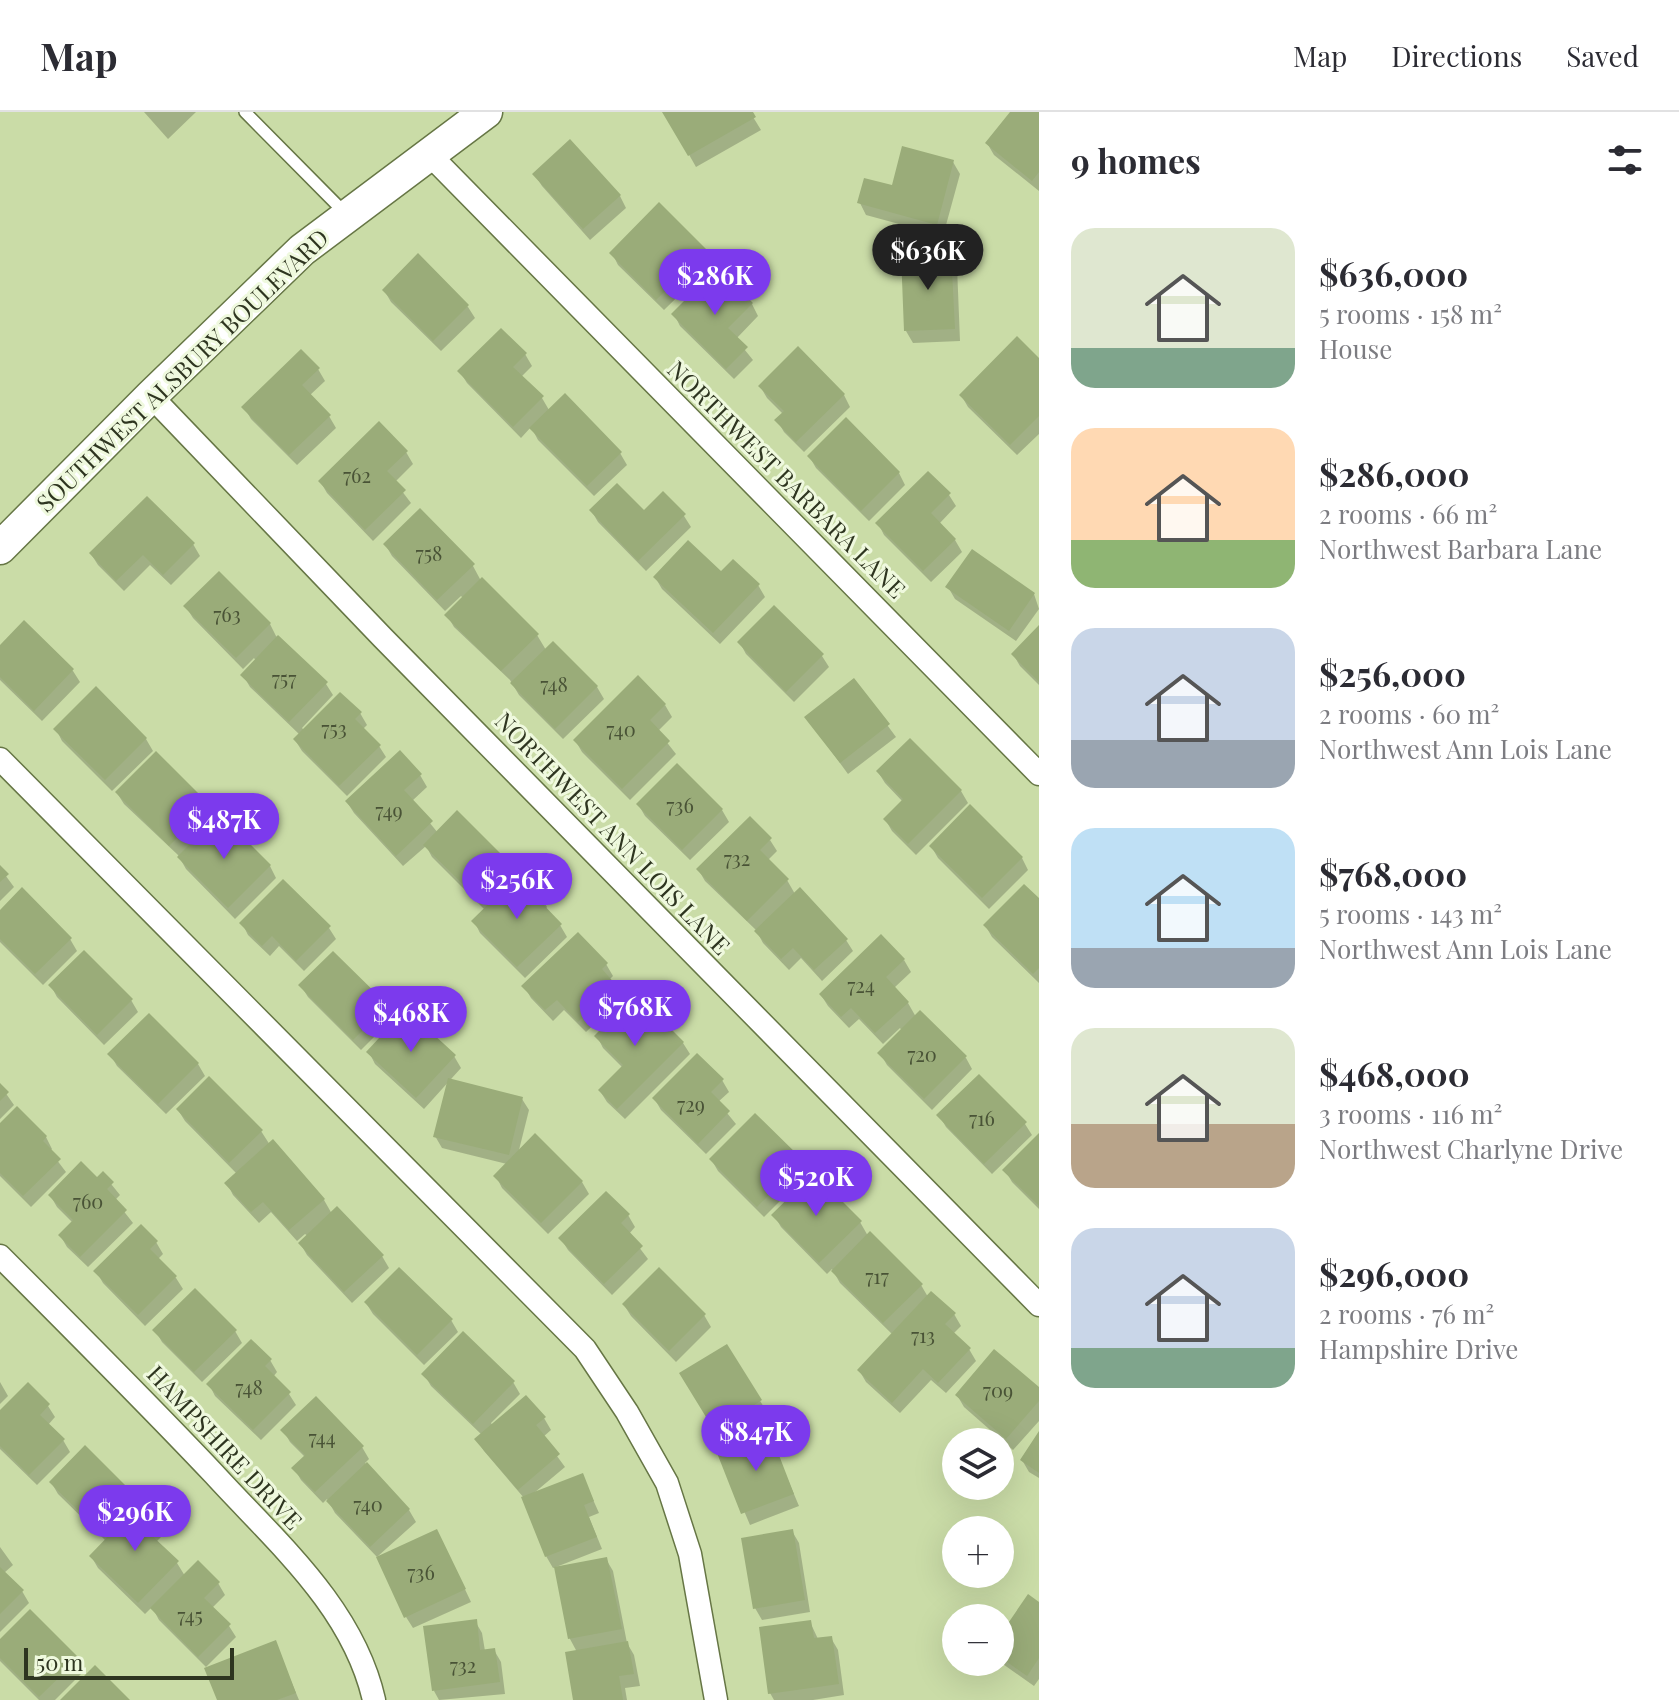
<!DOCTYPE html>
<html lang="en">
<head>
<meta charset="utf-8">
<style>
  body { margin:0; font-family:"Playfair Display",serif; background:#f7f7f7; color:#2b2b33; height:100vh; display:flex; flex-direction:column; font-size:30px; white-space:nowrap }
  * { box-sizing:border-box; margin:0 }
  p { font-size:26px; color:#7c7c81 }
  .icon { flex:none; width:44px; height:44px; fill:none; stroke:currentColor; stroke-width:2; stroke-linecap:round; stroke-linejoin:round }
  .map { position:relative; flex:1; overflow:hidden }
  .details { display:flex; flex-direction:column; background:#fff; width:640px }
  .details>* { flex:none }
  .tools { position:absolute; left:942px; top:1316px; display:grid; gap:16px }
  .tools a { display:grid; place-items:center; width:72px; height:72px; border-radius:50%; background:#fff; box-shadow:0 8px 32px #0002; font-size:40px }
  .scale { position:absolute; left:24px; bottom:20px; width:210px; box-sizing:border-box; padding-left:8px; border:4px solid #2e3520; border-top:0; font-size:22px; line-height:28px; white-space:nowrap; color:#2e3520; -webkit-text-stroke:6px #eff9de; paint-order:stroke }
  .price { position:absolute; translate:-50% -68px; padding:0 18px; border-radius:28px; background:#7c3aed; color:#fff; font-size:26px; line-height:52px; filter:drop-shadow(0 2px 4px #0008) }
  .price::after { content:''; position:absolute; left:50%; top:48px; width:24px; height:18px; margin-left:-12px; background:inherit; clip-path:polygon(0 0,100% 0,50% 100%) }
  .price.current { background:#222; color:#fff }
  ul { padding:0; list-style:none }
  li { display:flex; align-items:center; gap:24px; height:200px; padding:0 32px }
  li span { display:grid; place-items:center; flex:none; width:224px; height:160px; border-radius:24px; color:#555 }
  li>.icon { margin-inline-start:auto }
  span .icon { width:96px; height:96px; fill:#fffc; stroke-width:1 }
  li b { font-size:34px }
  h2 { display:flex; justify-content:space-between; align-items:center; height:96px; padding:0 32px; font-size:34px }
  header { display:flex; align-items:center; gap:48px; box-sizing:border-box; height:112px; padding:0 40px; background:#fff; border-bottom:2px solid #e1e1e2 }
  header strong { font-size:38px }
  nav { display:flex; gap:44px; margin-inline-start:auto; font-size:28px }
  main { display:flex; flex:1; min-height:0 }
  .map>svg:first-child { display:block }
</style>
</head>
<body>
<header>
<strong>Map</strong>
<nav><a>Map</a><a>Directions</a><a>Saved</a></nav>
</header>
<main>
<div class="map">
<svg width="1039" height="1588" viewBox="0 0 1039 1588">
  <rect width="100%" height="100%" fill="#cadca7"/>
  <path fill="#0003" d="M144 0H196L168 27Z
    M665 0H750L761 18 696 55Z
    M1012 0H1039V79L994 43 987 31Z
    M953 50 960 62 943 124 866 103 860 91Z
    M535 63 620 84 626 96 590 128 542 74Z
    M705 139 712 151 664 198 618 153 612 141Z
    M950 142 957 154 960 229 913 231 906 219Z
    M418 144 468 195 475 206 441 239 391 190 384 178Z
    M717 159 752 192 758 204 736 227 753 248 734 267 680 214 674 202Z
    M525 242 532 254 521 265 542 286 549 298 620 341 627 353 594 384 538 328 531 315 521 326 467 271 460 260Z
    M1039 248V322L1017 343 968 295 961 283Z
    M318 257 325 269 309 284 329 304 336 316 297 353 251 307 244 295Z
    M760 274 844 283 850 295 804 340 784 320 777 308 783 302 767 286Z
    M406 340 413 352 395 370 411 391 373 429 327 381 320 369Z
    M809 344 899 361 905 373 869 409 816 356Z
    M928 362 949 383 956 394 939 412 955 428 962 440 931 470 884 423 878 411Z
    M591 398 684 404 691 415 646 459 598 410Z
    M193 432 200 444 171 473 150 453 124 479 98 453 91 442Z
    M385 432 473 454 480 467 537 523 546 538 553 531 597 575 604 587 563 627 519 583 510 568 454 515 447 503 463 486 461 484 445 499 392 444Z
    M721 462 758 473 765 485 720 532 662 477 655 465Z
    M948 475 1034 482 1039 497 1016 529 955 487Z
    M186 495 270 512 276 524 326 572 333 583 302 616 304 618 360 601 367 613 363 617 379 634 386 645 347 684 302 639 295 628 300 623 250 575 243 563 256 549 254 546 243 557 193 506Z
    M774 496 822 544 829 555 794 590 746 542 740 531Z
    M24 511 73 559 80 570 42 609 0 568V536Z
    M1039 516V573L1020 554 1013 542Z
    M854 568 896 625 848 662 807 606Z
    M96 577 146 627 153 639 112 679 62 629 56 617Z
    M665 593 672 605 658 619 676 642 630 688 582 640 575 628Z
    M910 629 961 679 968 691 916 743 892 719 885 707 903 690 885 671 878 660Z
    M677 654 722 698 729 710 690 748 645 704 638 692Z
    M420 663 427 675 412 689 438 721 509 753 517 767 541 784 547 795 545 798 560 813 567 825 525 866 480 821 474 809 485 798 432 745 426 734 403 754 354 701 347 690Z
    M117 681 208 694 217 708 220 705 270 754 276 766 235 807 186 757 178 743 124 692Z
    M770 728 777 739 768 748 787 768 795 782 846 828 853 839 822 869 801 846 789 858 763 831 756 818 705 769 698 757Z
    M931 734 1022 746 1028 758 989 797 938 746Z
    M0 756 14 775 0 789Z
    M283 770 329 816 336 827 304 859 279 834 270 844 248 823 242 811Z
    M1039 789V871L992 825 985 813Z
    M0 801 70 827 77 839 43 873 0 830Z
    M904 848 911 860 894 876 908 891 916 905 920 901 966 946 972 957 932 998 887 953 880 941 902 919 900 916 883 932 859 907 849 916 828 894 821 883Z
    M606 852 613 864 609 868 622 886 586 920 564 898 553 909 531 886 524 874Z
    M51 874 131 888 138 900 104 933 57 885Z
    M301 874 386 895 393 906 361 938 308 885Z
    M597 924 683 931 690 942 625 1007 607 990 600 979 623 956 603 936Z
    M369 940 454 944 461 956 424 997 375 952Z
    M110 942 198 952 205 964 166 1002 117 954Z
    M722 968 729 980 718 990 736 1012 706 1042 661 998 654 986Z
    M0 973 14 993 0 1007Z
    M522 987 529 998 518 1042 582 1070 589 1082 548 1122 502 1076 496 1064 507 1052 442 1036 435 1024Z
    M178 998 261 1019 270 1033 324 1088 332 1102 382 1144 389 1156 352 1191 307 1143 300 1131 308 1124 305 1122 297 1129 271 1100 259 1111 233 1083 227 1071 237 1062 185 1009Z
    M755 1003 802 1050 808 1061 764 1105 718 1059 711 1047Z
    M939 1003 1025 1012 1032 1023 992 1062 946 1015Z
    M0 1014 46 1025 52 1037 50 1039 66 1060 31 1095 0 1064Z
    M1039 1023V1097L1012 1070 1005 1058Z
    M103 1062 120 1083 115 1088 133 1111 88 1155 67 1135 60 1123 73 1111 57 1095 50 1083 97 1068Z
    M628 1103 635 1115 629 1122 648 1147 612 1183 568 1138 561 1127Z
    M774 1103 860 1110 868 1124 921 1173 928 1185 954 1202 961 1214 953 1222 969 1237 976 1249 946 1281 931 1268 900 1301 866 1270 859 1258 893 1223 840 1171 832 1157 827 1162 781 1115Z
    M156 1130 163 1142 158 1147 176 1166 183 1177 145 1214 103 1171 96 1159Z
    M366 1191 451 1208 458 1220 424 1253 373 1202Z
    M624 1193 704 1203 711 1215 676 1250 631 1204Z
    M155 1218 235 1219 242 1231 202 1270 162 1230Z
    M727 1235 767 1300 722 1328 682 1262Z
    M270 1248 277 1260 273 1265 289 1282 296 1293 261 1328 215 1284 209 1272Z
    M424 1262 513 1270 520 1282 491 1311 493 1314 544 1306 551 1318 543 1325 565 1355 534 1381 582 1363 599 1401 589 1405 602 1437 556 1455 606 1447 613 1459 627 1531 634 1543 640 1574 625 1576 627 1588H575L577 1540 570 1527 556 1455 553 1456 546 1444 524 1386 484 1339 477 1328 482 1323 431 1274Z
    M0 1270 8 1284 0 1292Z
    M1039 1278V1309L1013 1338 964 1295 957 1283Z
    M48 1294 55 1305 48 1313 63 1328 70 1340 37 1373 0 1337V1301Z
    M283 1318 362 1335 369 1347 365 1351 409 1398 416 1410 377 1445 335 1401 327 1387 323 1391 301 1368 294 1356 305 1345 290 1330Z
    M1039 1322V1366L1029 1360 1022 1348Z
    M769 1323 799 1394 750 1413 720 1342Z
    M51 1370 130 1381 139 1396 161 1406 168 1418 156 1430 177 1451 185 1464 218 1471 225 1483 212 1496 229 1514 236 1525 206 1555 159 1508 152 1495 145 1502 98 1456 91 1444 106 1429 58 1382Z
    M792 1419 799 1431 810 1500 762 1508 755 1496Z
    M443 1431 471 1490 413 1516 406 1505Z
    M0 1435 13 1453 4 1461 22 1479 29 1491 0 1520Z
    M1039 1492V1567L1034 1574 1000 1550V1527Z
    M475 1509 482 1521 485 1539 494 1538 501 1550 505 1582 439 1588 434 1579Z
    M810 1510 818 1527 831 1526 838 1538 844 1583 813 1588H774L770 1581Z
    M0 1530 77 1547 84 1559 55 1588H39L0 1549Z
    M275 1531 299 1588H219Z"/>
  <path fill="#9aac79" d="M662 0H753L756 5 688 44Z
    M1010 0H1039V60L1032 69 985 31Z
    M570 27 621 83 583 117 532 62Z
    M902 34 954 48 937 113 857 91 864 66 892 73Z
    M659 90 707 138 656 188 609 141Z
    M951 140 955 217 904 219 901 142Z
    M418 141 469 193 433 229 382 178Z
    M717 156 753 191 728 216 748 235 726 257 671 202Z
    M501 216 527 241 513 255 544 284 513 315 457 259Z
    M1017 224 1039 246V304L1010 333 959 283Z
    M798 234 845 282 796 330 774 308 784 299 758 274Z
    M301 237 320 256 302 273 331 303 289 343 241 295Z
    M565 281 622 340 587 374 529 316Z
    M846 305 900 360 861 399 807 344Z
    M379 309 408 339 387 359 406 378 365 418 318 369Z
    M928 359 951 381 931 401 956 427 923 459 875 411Z
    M617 371 644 398 663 379 686 402 638 449 589 398Z
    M147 384 195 431 163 463 143 443 116 469 89 441Z
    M420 396 475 452 437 488 383 432Z
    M688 428 721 459 733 447 760 472 713 521 653 465Z
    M972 437 1035 481 1009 519 945 475Z
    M219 459 271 511 236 546 183 494Z
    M482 465 539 522 501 559 444 503Z
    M774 493 824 542 786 580 737 530Z
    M24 508 74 557 34 599 0 565V533Z
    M1039 513V570L1011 542Z
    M278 523 328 570 289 610 240 563Z
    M553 529 598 574 555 617 510 571Z
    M638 563 666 592 650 608 670 629 622 677 573 628Z
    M854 566 890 612 840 651 804 605Z
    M96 574 147 626 105 668 53 617Z
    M340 580 362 600 355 607 381 633 339 674 293 627Z
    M910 626 962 678 908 732 883 707 903 687 876 659Z
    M400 638 422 662 404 678 433 709 396 744 345 689Z
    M156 639 210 693 169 734 115 680Z
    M677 651 723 697 682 738 636 692Z
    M970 692 1023 745 982 786 929 734Z
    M457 698 511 752 477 786 423 733Z
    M220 702 271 753 228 796 177 745Z
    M750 704 772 726 760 738 789 767 747 809 696 757Z
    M0 753 9 762 0 770Z
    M520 761 542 782 538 787 562 812 517 855 471 809Z
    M283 767 331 814 296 849 272 824 262 834 239 811Z
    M1024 772 1039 786V856L1033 862 983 813Z
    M22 775 72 826 35 862 0 827V798Z
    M800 775 848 827 814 858 793 836 781 847 754 819Z
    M578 820 608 851 602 857 616 873 578 910 557 888 545 898 521 874Z
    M881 822 905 847 886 865 909 890 875 921 851 896 841 905 819 882Z
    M84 838 133 887 97 923 48 873Z
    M333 839 388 893 353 928 298 873Z
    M636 882 684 930 617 997 598 978 623 953 594 924Z
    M406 897 456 943 416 986 366 940Z
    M920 898 967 944 924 987 877 941Z
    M149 901 199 951 158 992 107 942Z
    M697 941 724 967 711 980 730 999 698 1032 652 986Z
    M979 962 1027 1010 984 1052 936 1003Z
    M209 964 263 1018 229 1051 176 997Z
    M448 966 523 985 509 1043 433 1025Z
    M0 971 9 980 0 989Z
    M17 994 47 1024 43 1029 61 1047 23 1084 0 1061V1011Z
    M755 1001 803 1048 757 1095 709 1047Z
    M535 1021 583 1069 541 1111 493 1064Z
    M1039 1021V1094L1002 1058Z
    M273 1027 325 1087 289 1118 263 1090 251 1100 224 1071Z
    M81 1049 97 1065 103 1059 114 1070 107 1077 127 1098 80 1145 58 1123 73 1108 48 1083Z
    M814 1061 862 1109 819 1151 771 1103Z
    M606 1079 630 1102 621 1111 643 1134 604 1172 558 1126Z
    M337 1094 384 1143 344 1180 298 1131Z
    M141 1112 158 1129 150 1137 177 1164 138 1203 93 1159Z
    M870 1119 923 1172 883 1211 831 1159Z
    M399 1155 453 1207 417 1243 364 1190Z
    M659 1155 706 1202 669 1239 622 1192Z
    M195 1176 237 1218 194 1260 152 1218Z
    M931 1179 956 1201 945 1212 971 1236 938 1271 923 1257 892 1291 857 1258Z
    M463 1219 515 1269 473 1312 421 1262Z
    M251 1227 272 1247 265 1254 291 1280 253 1318 206 1272Z
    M727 1232 762 1288 714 1318 679 1261Z
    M994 1237 1039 1275V1289L1006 1327 955 1283Z
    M28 1270 50 1292 40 1303 65 1327 29 1363 0 1334V1298Z
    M526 1283 546 1305 536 1313 560 1342 518 1378 474 1327Z
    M316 1284 364 1334 315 1380 291 1356 305 1343 280 1318Z
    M1039 1319V1361L1020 1348Z
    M770 1320 794 1382 741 1402 717 1341Z
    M85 1333 132 1380 96 1416 49 1370Z
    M367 1350 410 1397 370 1435 326 1389Z
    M583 1361 594 1389 584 1393 597 1425 545 1445 521 1385Z
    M144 1387 163 1405 148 1420 179 1449 138 1491 89 1444Z
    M437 1417 466 1477 404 1506 376 1445Z
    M793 1417 805 1488 753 1497 741 1426Z
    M607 1445 622 1517 568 1527 554 1455Z
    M198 1448 220 1470 204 1486 231 1512 198 1545 150 1496Z
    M0 1455 24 1478 0 1502Z
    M1028 1482 1039 1490V1546L1027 1564 1000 1545V1523Z
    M30 1497 79 1546 39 1585 0 1546V1527Z
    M477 1507 480 1538 495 1536 500 1570 432 1579 423 1514Z
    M811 1508 814 1526 832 1524 839 1572 768 1582 759 1515Z
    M276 1528 296 1581 277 1588H217L204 1556Z
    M628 1529 634 1562 619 1564 623 1588H573L565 1540Z
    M95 1553 130 1588H60Z"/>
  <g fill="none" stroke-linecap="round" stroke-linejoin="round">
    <g stroke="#667645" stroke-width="14">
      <path id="lane" d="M245 0 347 103"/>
    </g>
    <g stroke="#667645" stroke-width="25">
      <path id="street" d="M429 42 1039 662
        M151 284 383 526 1039 1193
        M0 647 585 1237 627 1300 667 1371 690 1442 716 1588
        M0 1144C72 1216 144 1288 214 1362 276 1430 353 1495 374 1588"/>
    </g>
    <g stroke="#667645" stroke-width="35">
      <path id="secondary" d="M0 436 151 284 302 138 486 0"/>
    </g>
    <use href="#lane" stroke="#fff" stroke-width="11"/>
    <use href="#street" stroke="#fff" stroke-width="22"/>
    <use href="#secondary" stroke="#fff" stroke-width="32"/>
  </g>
  <g text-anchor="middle" stroke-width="6" stroke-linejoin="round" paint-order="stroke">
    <g font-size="20" fill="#495336">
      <text x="357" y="371">762</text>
      <text x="429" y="449">758</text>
      <text x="227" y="510">763</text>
      <text x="284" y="574">757</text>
      <text x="554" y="580">748</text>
      <text x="334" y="624">753</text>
      <text x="621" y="625">740</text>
      <text x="680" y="701">736</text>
      <text x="389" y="706">749</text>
      <text x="737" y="754">732</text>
      <text x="861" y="881">724</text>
      <text x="922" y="950">720</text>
      <text x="691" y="1000">729</text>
      <text x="982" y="1014">716</text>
      <text x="88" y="1097">760</text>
      <text x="877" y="1172">717</text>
      <text x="923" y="1231">713</text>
      <text x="249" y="1283">748</text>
      <text x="998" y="1286">709</text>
      <text x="322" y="1333">744</text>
      <text x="368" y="1400">740</text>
      <text x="421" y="1468">736</text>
      <text x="190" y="1511">745</text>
      <text x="463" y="1561">732</text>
    </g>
    <g font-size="24" fill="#2e3520" stroke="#eff9de">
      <text transform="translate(183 259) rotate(-44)" y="8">SOUTHWEST ALSBURY BOULEVARD</text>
      <text transform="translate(786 368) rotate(45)" y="8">NORTHWEST BARBARA LANE</text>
      <text transform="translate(612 722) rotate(46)" y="8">NORTHWEST ANN LOIS LANE</text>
      <text transform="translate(224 1336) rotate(47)" y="8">HAMPSHIRE DRIVE</text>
    </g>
  </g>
</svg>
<div class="tools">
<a><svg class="icon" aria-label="layers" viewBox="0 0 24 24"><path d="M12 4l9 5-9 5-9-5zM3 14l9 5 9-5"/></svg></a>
<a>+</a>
<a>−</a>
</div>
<div class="scale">50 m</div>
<b class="price current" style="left:928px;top:180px">$636K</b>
<b class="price" style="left:715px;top:205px">$286K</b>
<b class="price" style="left:224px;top:749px">$487K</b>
<b class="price" style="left:517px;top:809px">$256K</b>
<b class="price" style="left:635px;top:936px">$768K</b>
<b class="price" style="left:411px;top:942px">$468K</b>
<b class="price" style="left:816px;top:1106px">$520K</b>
<b class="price" style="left:756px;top:1361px">$847K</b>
<b class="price" style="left:135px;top:1441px">$296K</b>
</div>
<section class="details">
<h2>9 homes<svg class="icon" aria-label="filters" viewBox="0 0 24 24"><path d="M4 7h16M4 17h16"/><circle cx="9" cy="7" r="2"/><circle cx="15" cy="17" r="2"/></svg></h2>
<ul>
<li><span style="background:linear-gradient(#dfe7d0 75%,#7fa58c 0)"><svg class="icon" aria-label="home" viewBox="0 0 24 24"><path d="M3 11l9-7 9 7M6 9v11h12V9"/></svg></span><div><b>$636,000</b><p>5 rooms · 158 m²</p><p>House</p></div></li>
<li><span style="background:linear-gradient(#ffd9b3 70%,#8fb573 0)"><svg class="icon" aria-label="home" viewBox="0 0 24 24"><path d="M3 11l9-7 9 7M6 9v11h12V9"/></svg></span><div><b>$286,000</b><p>2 rooms · 66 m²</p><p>Northwest Barbara Lane</p></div></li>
<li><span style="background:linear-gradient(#c9d6e8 70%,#9aa5b1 0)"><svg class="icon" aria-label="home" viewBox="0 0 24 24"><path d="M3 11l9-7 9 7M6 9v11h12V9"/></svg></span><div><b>$256,000</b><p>2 rooms · 60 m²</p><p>Northwest Ann Lois Lane</p></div></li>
<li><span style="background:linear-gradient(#bfe0f5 75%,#9aa5b1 0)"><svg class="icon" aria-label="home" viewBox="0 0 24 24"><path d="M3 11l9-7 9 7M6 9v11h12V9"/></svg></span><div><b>$768,000</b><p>5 rooms · 143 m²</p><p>Northwest Ann Lois Lane</p></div></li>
<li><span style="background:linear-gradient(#dfe7d0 60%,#b9a48a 0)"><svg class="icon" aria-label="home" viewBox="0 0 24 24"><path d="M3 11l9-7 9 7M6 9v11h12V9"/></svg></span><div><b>$468,000</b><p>3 rooms · 116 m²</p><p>Northwest Charlyne Drive</p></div></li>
<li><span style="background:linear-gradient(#c9d6e8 75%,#7fa58c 0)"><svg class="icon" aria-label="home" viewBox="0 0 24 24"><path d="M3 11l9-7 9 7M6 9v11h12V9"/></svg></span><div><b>$296,000</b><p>2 rooms · 76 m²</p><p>Hampshire Drive</p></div></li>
</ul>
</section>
</main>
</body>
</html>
